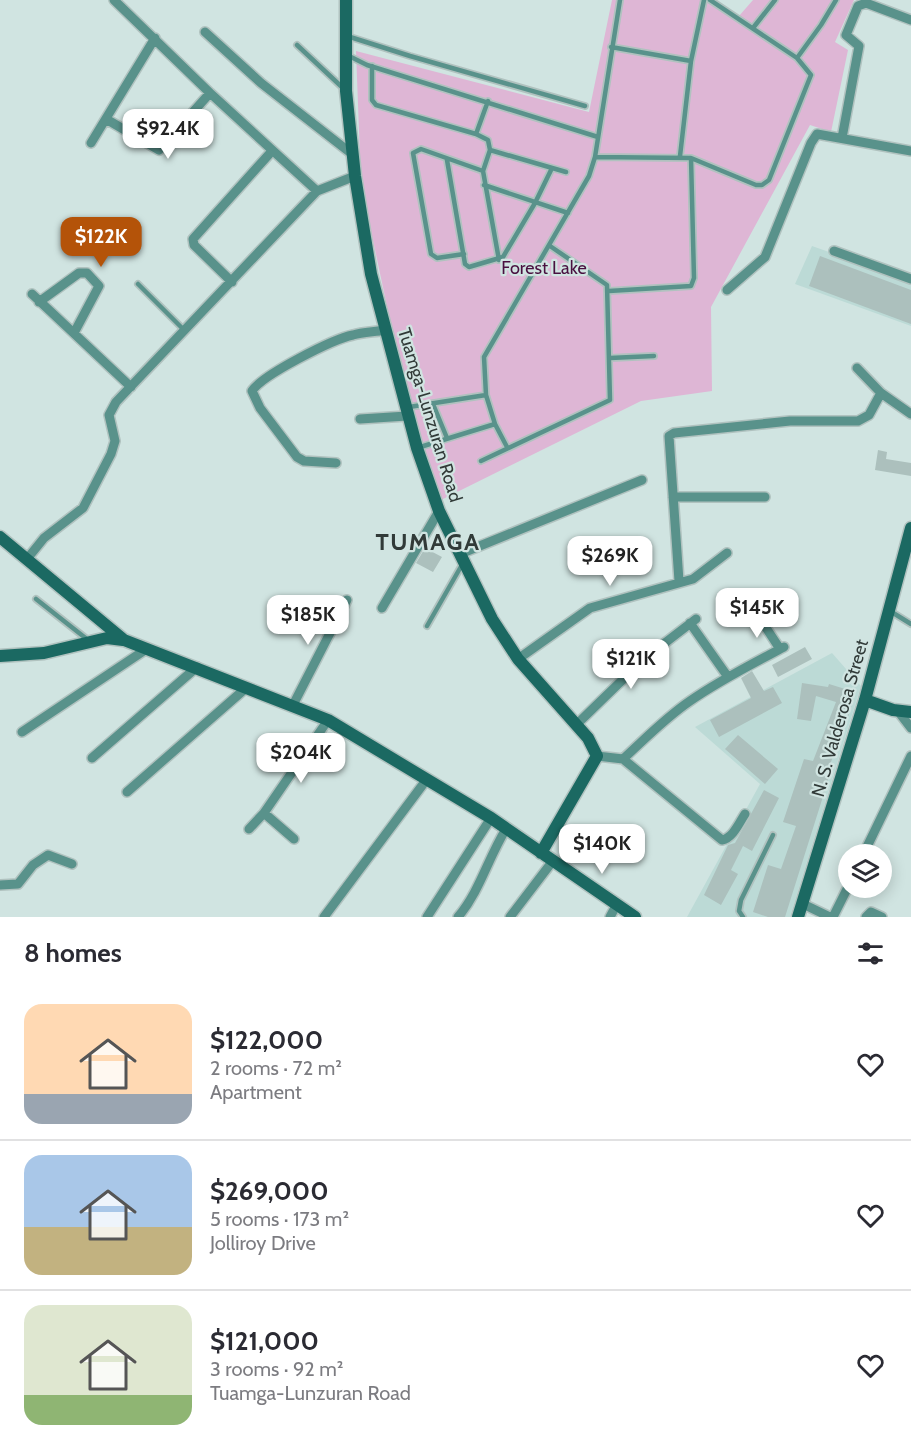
<!DOCTYPE html>
<html lang="en">
<head>
<meta charset="utf-8">
<style>
  body { margin:0; font-family:Cabin,sans-serif; background:#f2f2f3; color:#2b2b33; height:100vh; display:flex; flex-direction:column; font-size:22px; white-space:nowrap }
  * { box-sizing:border-box; margin:0 }
  p { font-size:20px; color:#7c7c81 }
  .icon { flex:none; width:33px; height:33px; fill:none; stroke:currentColor; stroke-width:2; stroke-linecap:round; stroke-linejoin:round }
  .map { position:relative; height:917px; overflow:hidden }
  .details { display:flex; flex-direction:column; background:#fff; flex:1 }
  .details>* { flex:none }
  .buttons { position:absolute; left:838px; top:844px; display:grid; gap:12px }
  .buttons a { display:grid; place-items:center; width:54px; height:54px; border-radius:50%; background:#fff; box-shadow:0 3px 15px #0003; font-size:30px }
  .price { position:absolute; translate:-50% -51px; padding:0 14px; border-radius:12px; background:#fff; color:#222; font-size:20px; line-height:39px; filter:drop-shadow(0 2px 3px #0008) }
  .price::after { content:''; position:absolute; left:50%; top:36px; width:18px; height:14px; margin-left:-9px; background:inherit; clip-path:polygon(0 0,100% 0,50% 100%) }
  .price.current { background:#b45309; color:#fff }
  ul { padding:0; list-style:none }
  li { display:flex; align-items:center; gap:18px; height:150px; padding:0 24px }
  li+li { border-top:2px solid #e1e1e2 }
  li span { display:grid; place-items:center; flex:none; width:168px; height:120px; border-radius:18px; color:#555 }
  li>.icon { margin-inline-start:auto }
  span .icon { width:72px; height:72px; fill:#fffc; stroke-width:1 }
  li b { font-size:26px }
  h2 { display:flex; justify-content:space-between; align-items:center; height:72px; padding:0 24px; font-size:26px }
  .map>svg:first-child { display:block }
</style>
</head>
<body>
<div class="map">
<svg width="911" height="917" viewBox="0 0 911 917">
  <rect width="100%" height="100%" fill="#d0e4e1"/>
  <path fill="#bcdad6" d="M812 246 911 281V326L795 284Z
    M832 653 861 686 790 917H687L760 784 695 727Z"/>
  <path fill="#deb6d5" d="M612 0H715L739 16 753 0H854L835 42 848 50 831 132 810 125 711 307 712 391 641 401 439 501 408 405 361 184 356 51 589 112Z"/>
  <path fill="#acc0bd" d="M820 256 911 290V324L809 286Z
    M878 450 887 452 886 459 911 463V476L875 470Z
    M425 548 442 557 433 572 416 563Z
    M805 647 812 659 778 677 772 665Z
    M752 671 764 691 773 687 782 703 719 737 710 720 751 698 741 678Z
    M802 683 828 687 829 684 855 692 848 718 829 767 832 768 785 917H768L753 912 768 865 781 869 796 826 783 822 804 759 813 761 836 702 816 696 811 721 797 719Z
    M738 735 778 769 765 784 725 749Z
    M764 790 779 798 752 851 743 846 731 870 738 874 721 905 704 895 728 845 735 843Z"/>
  <g fill="none" stroke-linecap="round" stroke-linejoin="round">
    <g stroke="#b0c2bf" stroke-width="8">
      <path id="lane" d="M753 28 775 0
        M347 36 410 56 585 106
        M297 45 344 89
        M611 47 691 61
        M347 55 367 65 598 137
        M797 58 821 25 836 0
        M372 66V100L376 105 476 134 488 101
        M476 134 488 140 490 150
        M680 156 691 61 704 0
        M595 157 691 158 756 185H762L769 180 811 75 797 58 710 0
        M447 160 465 264 469 267 503 257 535 203 552 168
        M484 185 568 213
        M464 254 437 258 431 254 413 153 421 149 483 171
        M499 260 483 171 490 150 566 172
        M138 284 185 331
        M609 291 691 286 694 278 691 158
        M610 358 654 356
        M433 404 447 438
        M409 407 486 395
        M507 447 495 424 486 395 484 357 589 176 595 157 620 0
        M417 448 495 424
        M481 461 610 400 607 285 550 246
        M36 599 88 640
        M890 611 911 624
        M427 626 463 563
        M743 917 739 911 741 900 773 835"/>
    </g>
    <g stroke="#b0c2bf" stroke-width="12">
      <path id="street" d="M114 0 210 93 317 191
        M205 32 261 83 352 154
        M106 119 159 150 210 93
        M842 138 859 46 846 35 858 6 866 3 911 20
        M91 143 155 38
        M834 251 911 279
        M232 282 194 245 193 239 272 151
        M727 290 765 257 811 143 817 134 911 151
        M32 294 131 387
        M39 302 79 273H87L99 286 74 333
        M857 368 881 393 911 414
        M360 419 407 416
        M336 463 304 461 297 457 260 408 252 391C262 375 333 339 353 335 363 332 375 332 385 330
        M673 497H765
        M460 554 642 480
        M27 559 44 538 83 508 111 454 115 441 109 415 116 402 317 191 355 176
        M679 581 669 436 674 433 790 421H858L869 415 881 393
        M382 608 439 511
        M757 614 780 649
        M690 623 728 677
        M518 659 590 608 693 579 727 553
        M293 705 347 600
        M898 711 911 728
        M576 725 644 659 696 619
        M22 732 145 650
        M597 756 623 759 722 840C733 838 739 823 745 814
        M92 758 197 667
        M623 759C645 739 665 718 690 701 720 680 752 664 784 647
        M127 792 246 688
        M264 813 294 839
        M249 829 264 813 328 720
        M863 855 911 756
        M0 885 18 884 33 865 48 855 72 864
        M803 904 830 917
        M324 917 427 779
        M427 917 491 818
        M458 917C480 891 488 858 506 829
        M510 917 552 862
        M610 917 617 904
        M833 917 849 885
        M866 917 871 912 882 917"/>
    </g>
    <g stroke="#b0c2bf" stroke-width="15">
      <path id="secondary" d="M346 0V91L355 176 371 274 417 448 439 511 492 619 518 659 588 738 597 756 541 853
        M0 537 124 640 328 720 491 818 635 917
        M0 656 44 653 107 638 123 640
        M865 700 893 710 911 712
        M798 917 865 700 911 528"/>
    </g>
    <use href="#lane" stroke="#59928b" stroke-width="4.5"/>
    <use href="#street" stroke="#59928b" stroke-width="9"/>
    <use href="#secondary" stroke="#1b6962" stroke-width="12"/>
  </g>
  <g text-anchor="middle" stroke-width="4.5" stroke-linejoin="round" paint-order="stroke">
    <g font-size="18" fill="#491040" stroke="#d0e4e1">
      <text x="544" y="274">Forest Lake</text>
    </g>
    <g font-size="18" fill="#313a38" stroke="#d0e4e1">
      <text transform="translate(430 415) rotate(73)" y="6">Tuamga-Lunzuran Road</text>
      <text transform="translate(840 718) rotate(-74)" y="6">N. S. Valderosa Street</text>
    </g>
    <g font-size="24" font-weight="bold" letter-spacing="1.5" fill="#313a38" stroke="#d0e4e1">
      <text x="428" y="550">TUMAGA</text>
    </g>
  </g>
</svg>
<div class="buttons">
<a><svg class="icon" aria-label="layers" viewBox="0 0 24 24"><path d="M12 4l9 5-9 5-9-5zM3 14l9 5 9-5"/></svg></a>
</div>
<b class="price" style="left:168px;top:160px">$92.4K</b>
<b class="price current" style="left:101px;top:268px">$122K</b>
<b class="price" style="left:610px;top:587px">$269K</b>
<b class="price" style="left:757px;top:639px">$145K</b>
<b class="price" style="left:308px;top:646px">$185K</b>
<b class="price" style="left:631px;top:690px">$121K</b>
<b class="price" style="left:301px;top:784px">$204K</b>
<b class="price" style="left:602px;top:875px">$140K</b>
</div>
<section class="details">
<h2>8 homes<svg class="icon" aria-label="filters" viewBox="0 0 24 24"><path d="M4 7h16M4 17h16"/><circle cx="9" cy="7" r="2"/><circle cx="15" cy="17" r="2"/></svg></h2>
<ul>
<li><span style="background:linear-gradient(#ffd9b3 75%,#9aa5b1 0)"><svg class="icon" aria-label="home" viewBox="0 0 24 24"><path d="M3 11l9-7 9 7M6 9v11h12V9"/></svg></span><div><b>$122,000</b><p>2 rooms · 72 m²</p><p>Apartment</p></div><svg class="icon" aria-label="heart" viewBox="0 0 24 24"><path d="M12 20l-8-8c-3-5 5-10 8-4 3-6 11-1 8 4z"/></svg></li>
<li><span style="background:linear-gradient(#a9c7e8 60%,#c2b280 0)"><svg class="icon" aria-label="home" viewBox="0 0 24 24"><path d="M3 11l9-7 9 7M6 9v11h12V9"/></svg></span><div><b>$269,000</b><p>5 rooms · 173 m²</p><p>Jolliroy Drive</p></div><svg class="icon" aria-label="heart" viewBox="0 0 24 24"><path d="M12 20l-8-8c-3-5 5-10 8-4 3-6 11-1 8 4z"/></svg></li>
<li><span style="background:linear-gradient(#dfe7d0 75%,#8fb573 0)"><svg class="icon" aria-label="home" viewBox="0 0 24 24"><path d="M3 11l9-7 9 7M6 9v11h12V9"/></svg></span><div><b>$121,000</b><p>3 rooms · 92 m²</p><p>Tuamga-Lunzuran Road</p></div><svg class="icon" aria-label="heart" viewBox="0 0 24 24"><path d="M12 20l-8-8c-3-5 5-10 8-4 3-6 11-1 8 4z"/></svg></li>
</ul>
</section>
</body>
</html>
